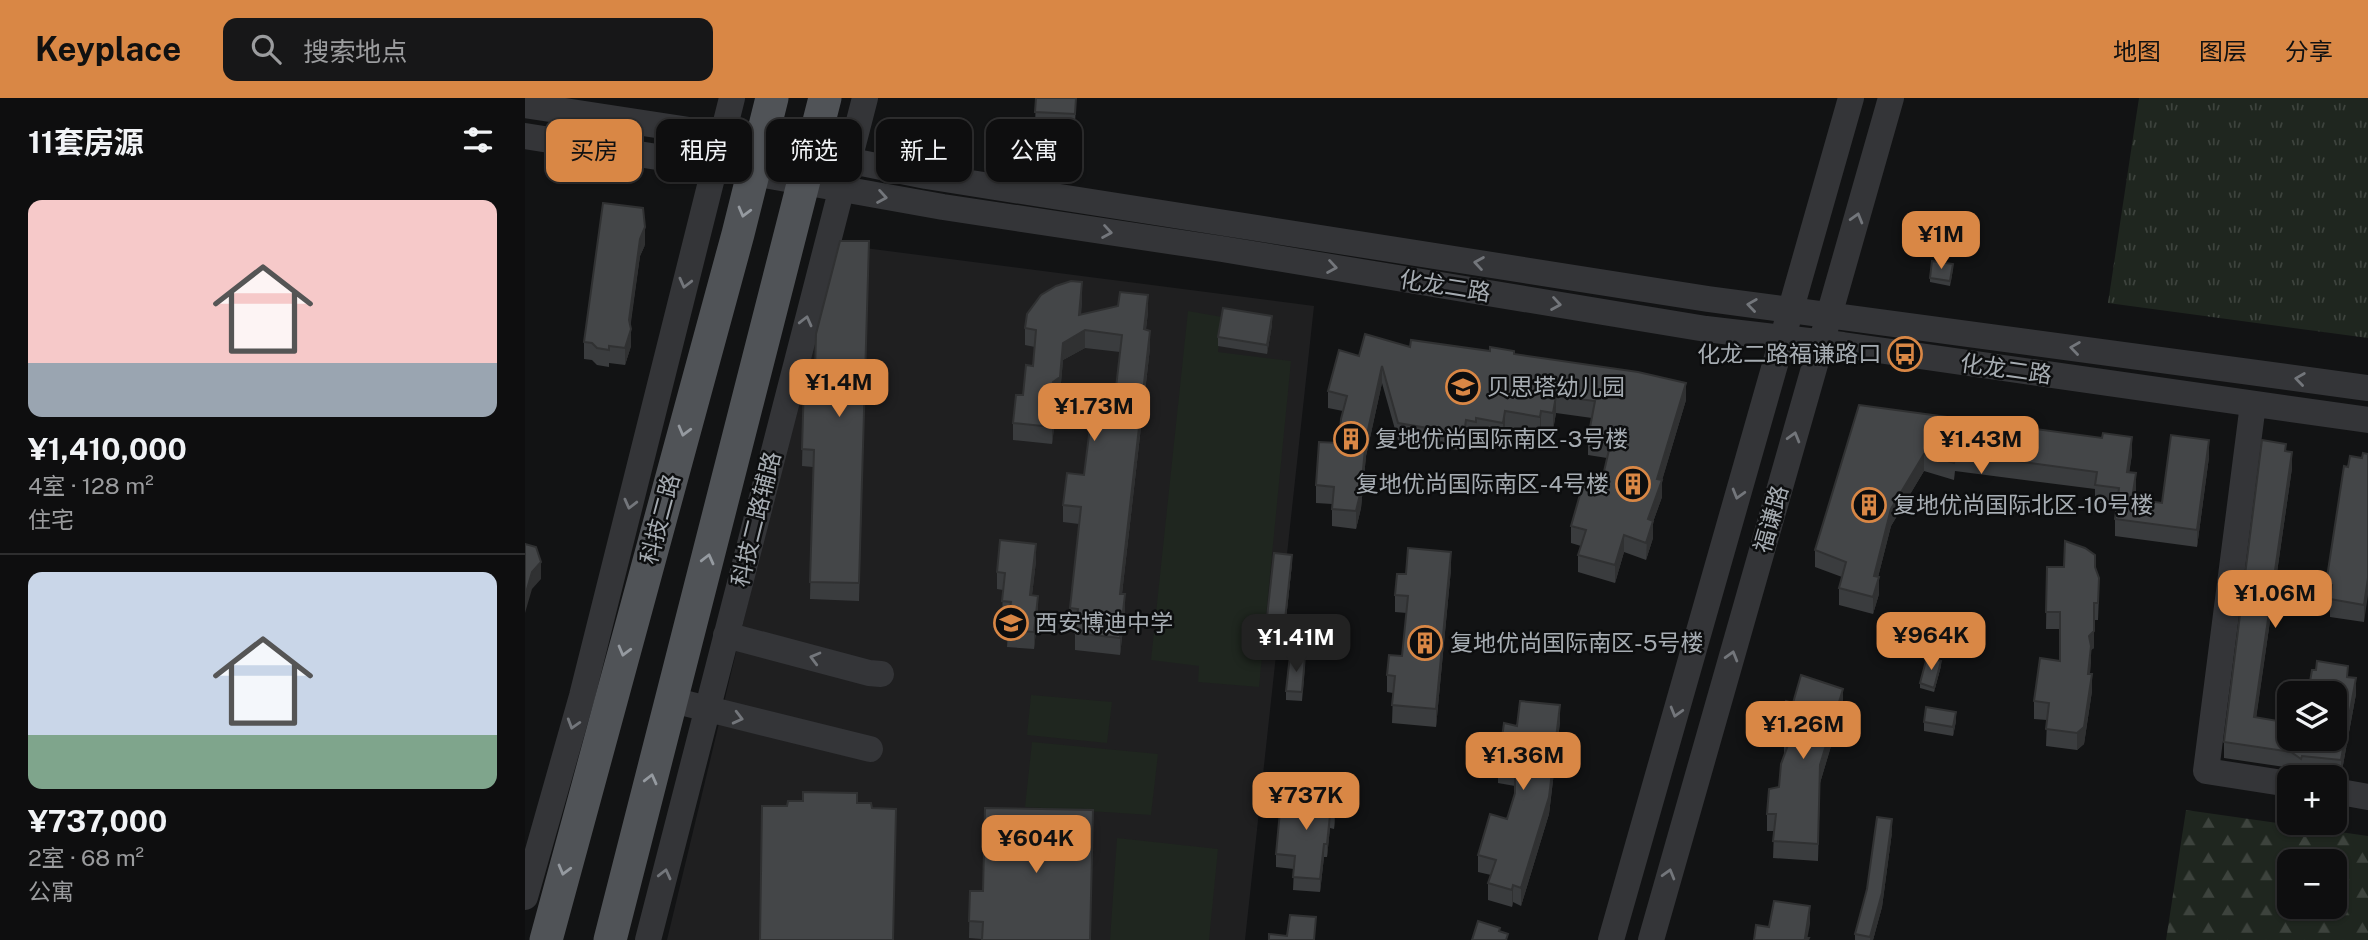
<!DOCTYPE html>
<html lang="zh">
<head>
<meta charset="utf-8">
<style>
  body { margin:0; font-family:"Public Sans","Noto Sans SC",sans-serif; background:#171718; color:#f1f3f6; height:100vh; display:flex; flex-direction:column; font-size:26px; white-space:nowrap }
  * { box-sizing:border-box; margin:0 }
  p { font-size:23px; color:#9b9c9e }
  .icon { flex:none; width:38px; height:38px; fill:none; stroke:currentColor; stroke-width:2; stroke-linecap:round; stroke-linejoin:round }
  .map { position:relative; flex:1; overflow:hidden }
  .side { display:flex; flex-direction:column; background:#0e0e0f; width:525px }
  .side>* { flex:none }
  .banner { position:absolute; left:21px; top:21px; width:665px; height:63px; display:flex; gap:14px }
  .tools { position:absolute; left:1752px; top:583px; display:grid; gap:14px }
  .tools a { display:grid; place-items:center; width:70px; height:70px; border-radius:14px; background:#0e0e0f; box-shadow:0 2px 5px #0004,0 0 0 2px #2e2e2f; font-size:35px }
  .price { position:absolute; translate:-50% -60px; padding:0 16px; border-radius:14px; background:#d98745; color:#111; font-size:23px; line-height:46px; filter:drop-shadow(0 2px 4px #0008) }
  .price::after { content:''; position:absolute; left:50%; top:42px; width:21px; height:16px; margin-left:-10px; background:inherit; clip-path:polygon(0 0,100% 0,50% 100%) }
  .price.selected { background:#222; color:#fff }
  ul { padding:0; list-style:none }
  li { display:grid; align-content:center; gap:14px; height:371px; padding:0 28px }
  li+li { border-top:2px solid #2e2e2f }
  li span { display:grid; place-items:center; height:217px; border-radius:14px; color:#555 }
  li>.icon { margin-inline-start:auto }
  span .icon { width:126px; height:126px; fill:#fffc; stroke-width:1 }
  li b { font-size:30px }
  h2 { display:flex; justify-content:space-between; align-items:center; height:84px; padding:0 28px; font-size:30px }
  .tag { padding:0 24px; border-radius:14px; background:#0e0e0f; box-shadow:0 2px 5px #0004,0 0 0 2px #2e2e2f; font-size:24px; line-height:63px }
  .tag.selected { background:#d98745; color:#111 }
  header { display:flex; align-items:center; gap:42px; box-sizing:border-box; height:98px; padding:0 35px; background:#d98745; color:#111 }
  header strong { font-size:33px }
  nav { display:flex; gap:38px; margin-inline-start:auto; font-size:24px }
  .search { width:490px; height:63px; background:#171718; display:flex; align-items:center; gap:18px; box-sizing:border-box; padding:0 24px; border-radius:14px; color:#9b9c9e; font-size:26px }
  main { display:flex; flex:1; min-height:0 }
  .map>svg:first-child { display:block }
</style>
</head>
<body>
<header>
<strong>Keyplace</strong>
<div class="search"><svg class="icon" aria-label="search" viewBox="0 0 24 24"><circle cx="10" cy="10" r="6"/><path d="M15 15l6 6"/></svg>搜索地点</div>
<nav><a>地图</a><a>图层</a><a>分享</a></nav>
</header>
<main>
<section class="side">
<h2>11套房源<svg class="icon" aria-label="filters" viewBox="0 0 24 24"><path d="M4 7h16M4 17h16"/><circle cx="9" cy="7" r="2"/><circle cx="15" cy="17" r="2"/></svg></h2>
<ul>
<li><span style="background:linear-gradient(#f6c9c9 75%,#9aa5b1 0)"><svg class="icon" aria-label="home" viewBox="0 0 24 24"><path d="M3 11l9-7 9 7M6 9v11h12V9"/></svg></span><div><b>¥1,410,000</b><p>4室 · 128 m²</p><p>住宅</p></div></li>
<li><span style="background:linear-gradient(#c9d6e8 75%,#7fa58c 0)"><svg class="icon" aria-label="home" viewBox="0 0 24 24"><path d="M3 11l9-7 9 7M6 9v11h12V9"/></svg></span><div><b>¥737,000</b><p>2室 · 68 m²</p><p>公寓</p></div></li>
</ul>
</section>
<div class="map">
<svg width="1843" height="842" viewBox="0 0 1843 842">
  <defs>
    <pattern id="grass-tufts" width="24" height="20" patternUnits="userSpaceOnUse" patternTransform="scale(1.75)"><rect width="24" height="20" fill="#1f261f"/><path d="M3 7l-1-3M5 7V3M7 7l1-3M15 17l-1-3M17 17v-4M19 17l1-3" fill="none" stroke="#3d433d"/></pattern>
    <pattern id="forest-firs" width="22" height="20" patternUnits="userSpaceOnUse" patternTransform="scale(1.75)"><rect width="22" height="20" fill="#1f261f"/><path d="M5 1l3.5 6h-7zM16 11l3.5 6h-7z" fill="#3d433d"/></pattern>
  </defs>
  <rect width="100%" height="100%" fill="#121314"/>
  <path fill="#1f1f20" d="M309 146 789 208 720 842H142Z"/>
  <path fill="url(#grass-tufts)" d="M1614 0H1843V240L1583 205Z"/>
  <path fill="url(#forest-firs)" fill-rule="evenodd" d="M1661 712 1843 738V842H1641ZM1764 763H1810V808H1764Z"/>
  <path fill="#1f261f" d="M663 213 697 219 693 254 766 263 734 589 673 584 674 568 626 562Z
    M506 597 587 604 582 645 502 637Z
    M507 644 633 656 626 717 500 709Z
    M592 740 693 751 684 842H585Z"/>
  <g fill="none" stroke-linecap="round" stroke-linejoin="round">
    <path stroke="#343538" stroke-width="26" d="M0 7 197 37 401 78 1183 201 1843 290
      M0 38 189 68 418 109 697 151 1181 231 1318 247 1843 322
      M1728 306 1681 673 1764 686
      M201 537 344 575 356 576
      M147 602 345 651
      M1810 693 1843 699
      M0 799 57 598 207 0
      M123 842 340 0
      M1086 842 1326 0
      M1126 842 1366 0"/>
    <path stroke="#505357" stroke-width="33" d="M21 842 213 136 247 0
      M85 842 300 0"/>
  </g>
  <path fill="#3a3c3e" d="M511 0H551L550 29 510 27Z
    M344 143 334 503 285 501 288 369 277 368 279 284 290 274Z
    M120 147 115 158 105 228 106 248 100 267 84 265V269L72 267 67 262 59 261V244Z
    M1428 171 1425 188 1405 184V180Z
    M557 201 556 217 623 214 621 231 625 250 597 496 600 514 595 557 550 552V528L545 527V510L554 426 538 424V407L559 377 589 307 595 254 560 250 538 262 535 296 528 301 526 313 529 330 527 346 488 342V325L508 268 510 249 500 247V230Z
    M747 227 742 256 693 248V239Z
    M885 249 989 256 1161 302 1137 382V399L1128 424V440L1121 462 1099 454 1090 485 1053 474V457L1056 448 1046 445V428L1075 391 1082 360 1063 357V340L1067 320 1031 315 1028 332 1016 330 1015 336 980 330 978 342 951 337V341L941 340 939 353 873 342 857 285 841 358 836 410 831 431 807 428V406L791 405V387L814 345 818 313 803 310V293L834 258Z
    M1334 307 1607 356 1604 374 1611 392 1610 402 1637 405 1684 359 1672 449 1590 438V421L1592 407 1570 404V391L1430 373 1429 382 1399 373 1366 428 1353 479 1354 496 1348 516 1314 507V490L1317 479 1290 469V452Z
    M1761 353 1767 370 1731 620 1810 640 1823 579 1831 596 1816 678 1777 674 1776 677 1766 670 1699 660V644Z
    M1843 356 1839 524 1805 519V504L1801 503V486L1823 369Z
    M511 463 507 497 513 515 509 551 482 549 484 521 477 520 478 492 472 491V474Z
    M767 465 758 549 740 547V538Z
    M1522 469H1570L1574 497 1573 522H1569V550L1566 552 1565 576 1567 593 1559 646 1552 652 1521 648 1522 622 1509 621V603L1535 563V531H1521Z
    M926 471 911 629 867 625 868 595 862 594V577L877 558 882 515 870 514V497L881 476Z
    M780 567 777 603 761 602V593Z
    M1416 568 1409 594 1395 590V585Z
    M1268 605 1318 608 1295 685 1293 763 1248 760 1249 733H1242V716L1254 689 1259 659V644L1254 642V625Z
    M1431 623 1428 638 1399 633V624Z
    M1035 624 1024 716 996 808 988 804 987 809 963 802V785L966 777 953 774V757L982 721 990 695V688L973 685V668L992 628Z
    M811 710 809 731 805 730 802 759H799L795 794 768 792 769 771 751 769V756Z
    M1367 734 1357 809 1348 842H1330V836Z
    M445 793H458L457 841 444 840Z"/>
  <path fill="#303132" d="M120 129V147L115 158 104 239 106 231V248L100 267V250L115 141Z
    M557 184V201L554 234V217Z
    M623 197V214L619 248V231Z
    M747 218V227L742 256V247Z
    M560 232V250L538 262 535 296 528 301 524 330V313L528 284 538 245Z
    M625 233V250L595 513V496Z
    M857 268V285L841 358 836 410 831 431V413L841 341Z
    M1161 285V302L1136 386 1137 382V399L1128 424V440L1121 462 1123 421 1132 381Z
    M1031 298V315L1028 332V315Z
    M529 313V330L527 346V329Z
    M980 313V330L978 342V325Z
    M1016 313V330L1015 336V319Z
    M941 322V340L939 353V336Z
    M1607 339V356L1602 391V374Z
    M1684 342V359L1672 449V432Z
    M1767 354V370L1729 635V619Z
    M1399 356V373L1366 428 1349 495V478L1366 411Z
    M1611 375V392L1607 418V401Z
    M1099 437V454L1090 485V467Z
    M511 446V463L505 514V497Z
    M926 454V471L911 629V611Z
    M767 457V465L758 549V540Z
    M16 464V481L7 491 0 515V498L7 474Z
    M1354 479V496L1348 516V499Z
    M1843 480V497L1839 524V507Z
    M600 496V514L595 557V540Z
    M513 498V515L509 551V534Z
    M1569 505V550L1566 552V565L1563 593 1564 538Z
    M1416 563V568L1409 594V590Z
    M1567 576V593L1559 646 1552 652V635Z
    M1831 580V596L1816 678V662Z
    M1318 591V608L1295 685 1293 763 1295 667Z
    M1035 607V624L1024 716 996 808V790Z
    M1431 614V623L1428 638V629Z
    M811 696V710L809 731V717Z
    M805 717V730L802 759V746Z
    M1367 721V734L1357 809 1348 842H1345Z
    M799 746V759L795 794V781Z
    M988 787V804L987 809V792Z
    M1285 808V826L1282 842H1280Z"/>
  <path fill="#444648" stroke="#303132" stroke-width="2" d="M511 0H551L550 16 510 14Z
    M78 105 118 110 120 129 115 141 104 222 106 231 100 250 84 248V252L72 250 67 245 59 244Z
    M315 143H344L334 485 285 484 289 352 277 351 279 284 281 274H290L291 236Z
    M1407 163 1428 166 1425 183 1405 180Z
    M546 183 557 184 554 217 593 208 595 194 623 197 619 231 625 233 595 496H600L595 540 550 535 553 511 545 510 556 409 538 407 542 375 559 377 568 305 589 307 597 237 560 232 538 245 535 279 528 284 524 313H529L527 329 488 325 491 297H498L501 267 508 268 511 232 500 230 502 216 516 197 531 188Z
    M698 210 747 218 742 247 693 239Z
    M840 236 885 249 886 242 965 253V249L989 253V256L1113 274 1161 285 1132 381 1137 382 1123 421 1128 423 1121 445 1099 437 1090 467 1053 457 1061 432 1046 428 1058 386 1075 391 1086 343 1063 340 1070 303 1031 298 1028 315 1016 313 1015 319 980 313 978 325 951 320V324L941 322 939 336 873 325 857 268 841 341 836 392 831 413 807 411 809 389 791 387 794 344 814 345 816 321 822 298 803 293 814 252 834 258Z
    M1334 307 1577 340 1578 335 1607 339 1602 374 1611 375 1607 401 1637 405 1646 337 1684 342 1672 432 1590 421 1594 390 1570 387 1572 374 1430 355 1429 365 1399 356 1366 411 1349 478 1354 479 1348 499 1314 490 1321 464 1290 452Z
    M1737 342 1761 346 1760 353 1767 354 1729 619 1764 625V640H1810V595H1783L1787 572H1791L1792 563 1823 568 1822 579 1831 580 1816 662 1777 658 1776 661 1766 654 1699 644Z
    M1838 355 1843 356V480L1839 507 1805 501 1807 487 1801 486 1819 368 1823 369 1825 358 1837 360Z
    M475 442 511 446 505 497 513 498 509 534 482 532 486 504 477 503 480 475 472 474Z
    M1540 443 1560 450 1570 457V469L1574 480 1573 505H1569V533L1564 538 1566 548 1563 576H1567L1559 629 1552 635 1521 631 1524 605 1509 603 1515 560 1535 563V514H1521L1522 469H1539Z
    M0 446 11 449 16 464 7 474 0 498Z
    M883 450 926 454 911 611 867 607 870 578 862 577 864 557 877 558 883 498 870 497 872 476H881Z
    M749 455 767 457 758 540 740 538Z
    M765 557 780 558 777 594 761 593Z
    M1402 559 1416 563 1409 590 1395 585Z
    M1276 577 1318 591 1295 667 1293 746 1248 743 1251 716H1242L1244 691 1254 689 1256 666 1263 647 1259 643 1263 628 1254 625 1261 603 1268 605Z
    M995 603 1035 607 1024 699 996 790 988 787 987 792 963 785 971 762 953 757 965 716 982 721 990 695V671L973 668 979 625 992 628Z
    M1401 609 1431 614 1428 629 1399 624Z
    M773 693 811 696 809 717H805L802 746H799L795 781 768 779 770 758 751 756 755 713 771 714Z
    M278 694 332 695V705H346L347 710 371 711 368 842H235L237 708H262L263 703H278Z
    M460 710 568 712 565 842H457L458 824 444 823 445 793H458Z
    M1352 719 1367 721 1357 795 1345 839 1330 836 1342 791Z
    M1249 803 1285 808 1280 840H1284L1283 842H1229L1231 827 1244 829Z
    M765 817 791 819 789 842H744V836L762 838Z
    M953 823 975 830 974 833 983 836 981 842H947Z"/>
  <defs><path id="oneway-chevron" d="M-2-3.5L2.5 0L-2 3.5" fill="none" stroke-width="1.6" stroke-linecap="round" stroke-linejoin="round" transform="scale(1.75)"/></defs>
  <g stroke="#73767b">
    <use href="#oneway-chevron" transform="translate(357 99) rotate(10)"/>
    <use href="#oneway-chevron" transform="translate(1332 120) rotate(-74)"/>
    <use href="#oneway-chevron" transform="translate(582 134) rotate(9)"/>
    <use href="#oneway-chevron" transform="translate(954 165) rotate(-171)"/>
    <use href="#oneway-chevron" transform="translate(807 169) rotate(9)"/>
    <use href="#oneway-chevron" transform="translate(160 185) rotate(104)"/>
    <use href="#oneway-chevron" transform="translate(1031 206) rotate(9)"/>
    <use href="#oneway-chevron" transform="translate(1227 207) rotate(-172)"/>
    <use href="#oneway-chevron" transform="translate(281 223) rotate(-76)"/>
    <use href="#oneway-chevron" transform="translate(1550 250) rotate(-172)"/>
    <use href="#oneway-chevron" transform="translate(1775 281) rotate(-172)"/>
    <use href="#oneway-chevron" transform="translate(1269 339) rotate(-74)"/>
    <use href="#oneway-chevron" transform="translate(1213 396) rotate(106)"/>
    <use href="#oneway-chevron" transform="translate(105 406) rotate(104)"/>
    <use href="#oneway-chevron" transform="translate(1207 558) rotate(-74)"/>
    <use href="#oneway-chevron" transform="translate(290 560) rotate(-165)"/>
    <use href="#oneway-chevron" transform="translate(1151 614) rotate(106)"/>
    <use href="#oneway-chevron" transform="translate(213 620) rotate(14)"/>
    <use href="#oneway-chevron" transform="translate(48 626) rotate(107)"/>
    <use href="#oneway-chevron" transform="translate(140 776) rotate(-76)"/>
    <use href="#oneway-chevron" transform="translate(1144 776) rotate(-74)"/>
  </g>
  <g stroke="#959aa0">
    <use href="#oneway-chevron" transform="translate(219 114) rotate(105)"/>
    <use href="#oneway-chevron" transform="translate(159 333) rotate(105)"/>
    <use href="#oneway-chevron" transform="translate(183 461) rotate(-76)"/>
    <use href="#oneway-chevron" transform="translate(99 553) rotate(105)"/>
    <use href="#oneway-chevron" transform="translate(126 681) rotate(-76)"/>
    <use href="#oneway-chevron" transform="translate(39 772) rotate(105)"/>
  </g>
  <defs>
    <g id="bus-ring" transform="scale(1.75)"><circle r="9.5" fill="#0d0e0f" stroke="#d98745" stroke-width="1.5"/><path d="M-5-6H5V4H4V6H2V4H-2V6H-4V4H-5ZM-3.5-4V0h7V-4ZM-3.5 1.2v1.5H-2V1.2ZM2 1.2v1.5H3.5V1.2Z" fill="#d98745"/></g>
    <g id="school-ring" transform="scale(1.75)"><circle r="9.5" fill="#0d0e0f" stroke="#d98745" stroke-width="1.5"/><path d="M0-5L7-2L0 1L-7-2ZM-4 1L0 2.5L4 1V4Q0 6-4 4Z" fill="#d98745"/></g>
    <g id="building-ring" transform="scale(1.75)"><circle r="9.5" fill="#0d0e0f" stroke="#d98745" stroke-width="1.5"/><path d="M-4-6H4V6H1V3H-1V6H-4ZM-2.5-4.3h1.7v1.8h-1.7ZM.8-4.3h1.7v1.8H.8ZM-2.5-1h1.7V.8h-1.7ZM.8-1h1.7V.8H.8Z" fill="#d98745"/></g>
  </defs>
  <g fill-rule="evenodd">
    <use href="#bus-ring" x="1380" y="256"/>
    <use href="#school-ring" x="938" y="289"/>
    <use href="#building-ring" x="826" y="341"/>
    <use href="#building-ring" x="1108" y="386"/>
    <use href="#building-ring" x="1344" y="407"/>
    <use href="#school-ring" x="486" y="525"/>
    <use href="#building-ring" x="900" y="545"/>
  </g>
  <g text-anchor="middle" stroke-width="5" stroke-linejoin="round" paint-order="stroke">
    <g font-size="23" fill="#a6acb2" stroke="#0d0e0f">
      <text transform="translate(920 188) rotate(9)" y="8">化龙二路</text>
      <text transform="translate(1481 271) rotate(8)" y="8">化龙二路</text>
      <text transform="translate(135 421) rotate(-75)" y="8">科技二路</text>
      <text transform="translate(231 421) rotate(-76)" y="8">科技二路辅路</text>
      <text transform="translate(1246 421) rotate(-74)" y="8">福谦路</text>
    </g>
    <g font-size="23" fill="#a6acb2" stroke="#0d0e0f" text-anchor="start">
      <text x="1356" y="264" text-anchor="end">化龙二路福谦路口</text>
      <text x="962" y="297">贝思塔幼儿园</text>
      <text x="850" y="349">复地优尚国际南区-3号楼</text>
      <text x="1084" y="394" text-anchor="end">复地优尚国际南区-4号楼</text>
      <text x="1368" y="415">复地优尚国际北区-10号楼</text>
      <text x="510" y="533">西安博迪中学</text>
      <text x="925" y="553">复地优尚国际南区-5号楼</text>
    </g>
  </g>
</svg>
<div class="tools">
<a><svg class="icon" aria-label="layers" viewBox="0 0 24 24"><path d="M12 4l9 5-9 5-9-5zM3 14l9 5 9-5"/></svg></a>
<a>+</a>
<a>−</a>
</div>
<b class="price" style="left:1416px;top:173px">¥1M</b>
<b class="price" style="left:314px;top:321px">¥1.4M</b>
<b class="price" style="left:569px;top:345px">¥1.73M</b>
<b class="price" style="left:1456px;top:378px">¥1.43M</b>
<b class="price" style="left:1750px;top:532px">¥1.06M</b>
<b class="price" style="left:1406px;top:574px">¥964K</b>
<b class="price selected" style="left:771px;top:576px">¥1.41M</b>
<b class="price" style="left:1278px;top:663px">¥1.26M</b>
<b class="price" style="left:998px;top:694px">¥1.36M</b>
<b class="price" style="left:781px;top:734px">¥737K</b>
<b class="price" style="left:511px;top:777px">¥604K</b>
<div class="banner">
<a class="tag selected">买房</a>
<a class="tag">租房</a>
<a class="tag">筛选</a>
<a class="tag">新上</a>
<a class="tag">公寓</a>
</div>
</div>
</main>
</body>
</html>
